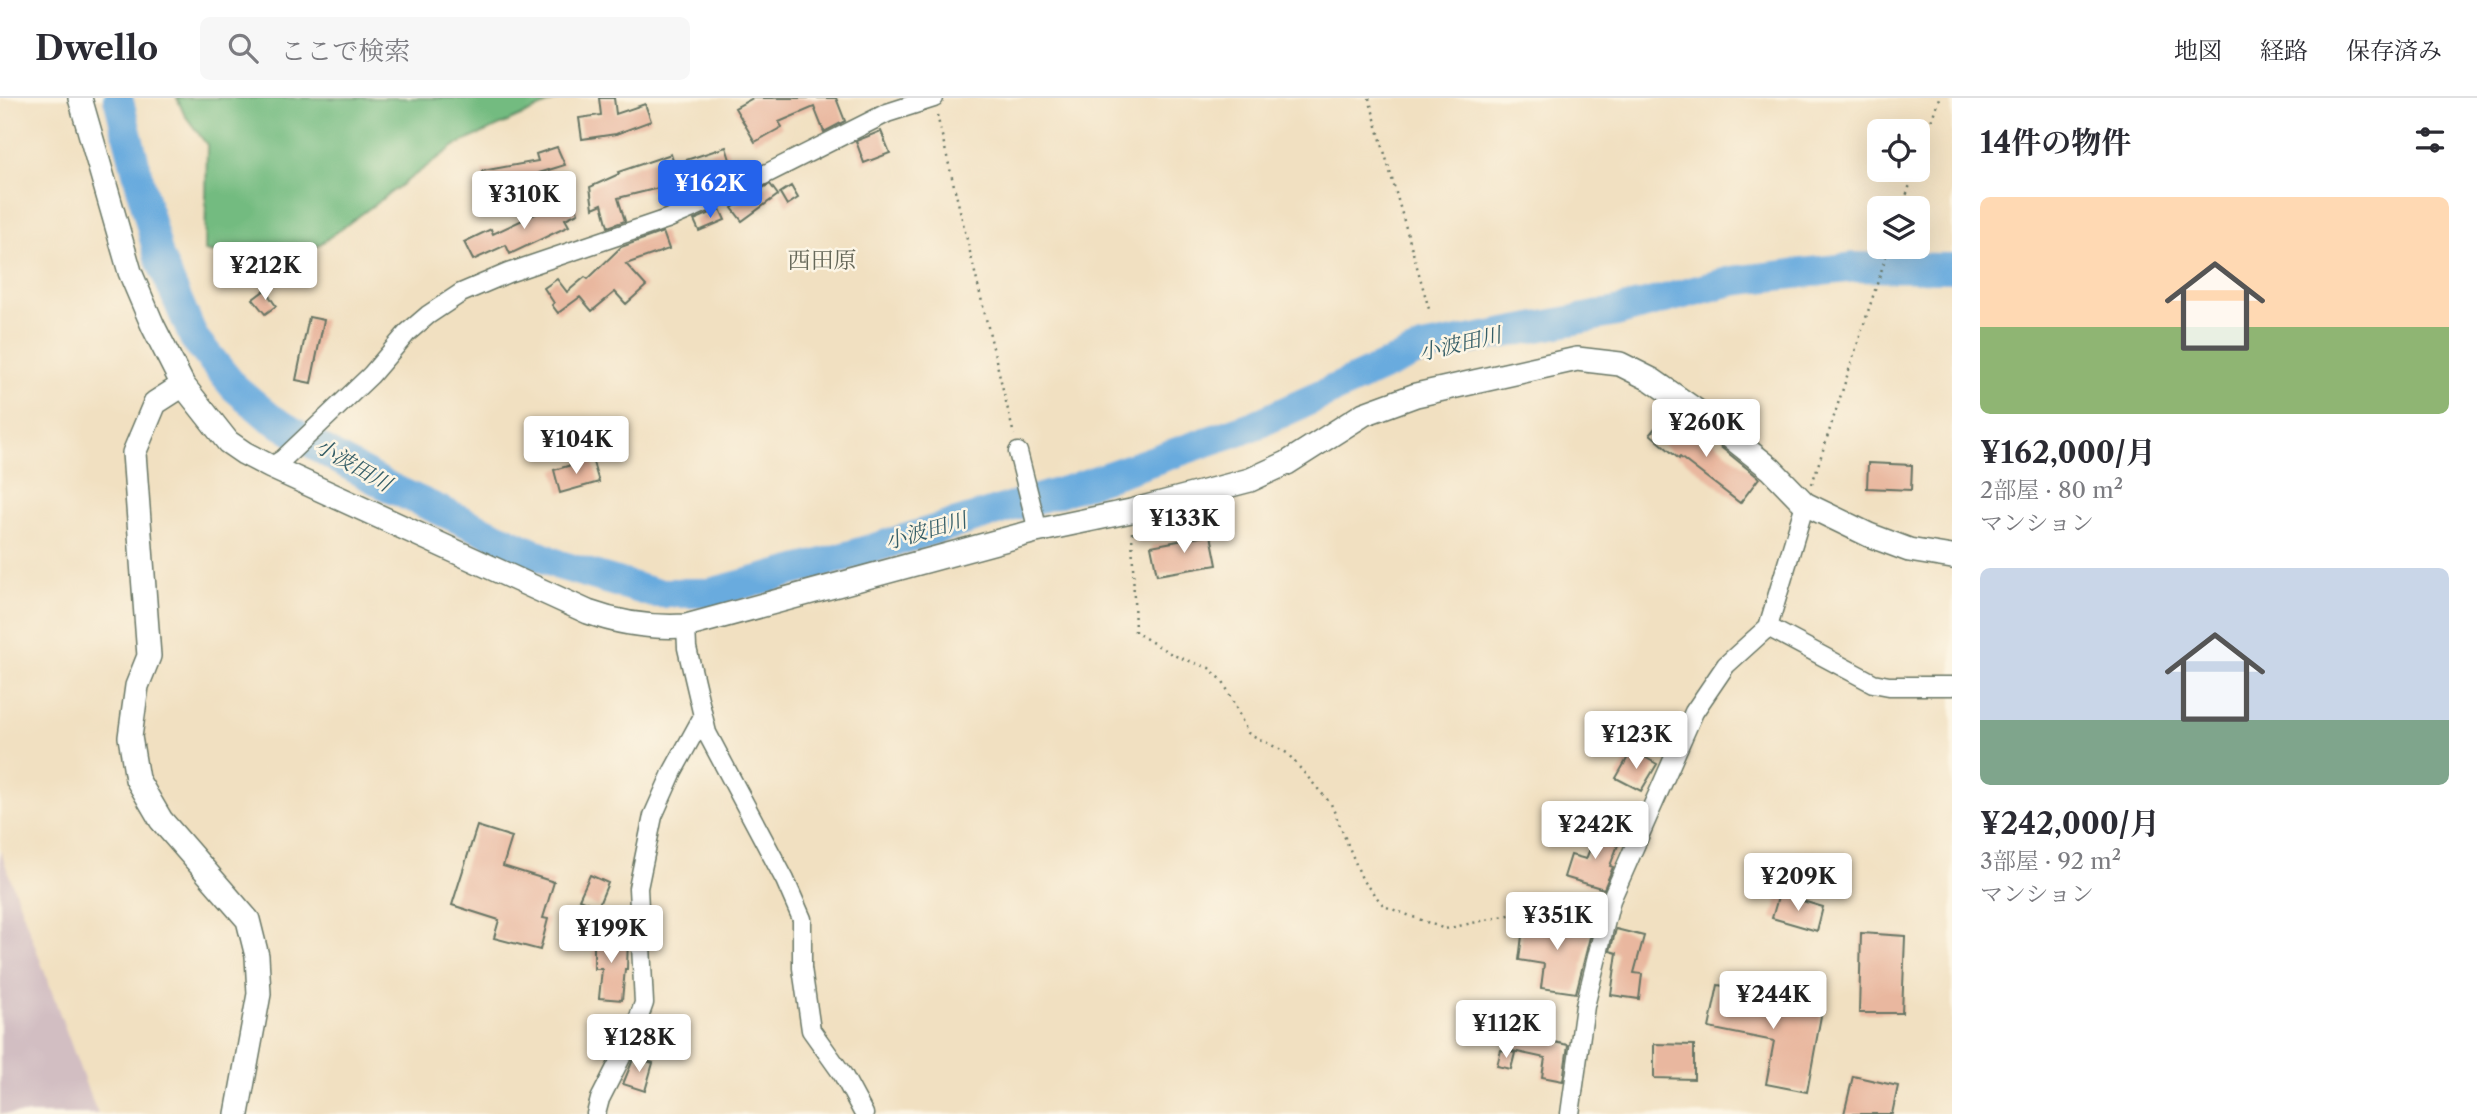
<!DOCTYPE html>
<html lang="ja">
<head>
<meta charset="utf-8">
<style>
  body { margin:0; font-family:"Libre Caslon Text","Noto Serif JP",serif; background:#f7f7f7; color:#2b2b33; height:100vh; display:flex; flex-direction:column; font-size:26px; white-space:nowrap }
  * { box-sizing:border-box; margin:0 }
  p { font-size:23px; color:#7c7c81 }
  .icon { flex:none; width:38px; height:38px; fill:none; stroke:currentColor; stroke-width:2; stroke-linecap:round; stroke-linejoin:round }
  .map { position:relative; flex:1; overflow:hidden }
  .side { display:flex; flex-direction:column; background:#fff; width:525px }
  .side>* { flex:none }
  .tools { position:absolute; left:1867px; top:21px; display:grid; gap:14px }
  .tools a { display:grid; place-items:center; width:63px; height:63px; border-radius:10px; background:#fff; box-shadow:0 7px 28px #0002; font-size:35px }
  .price { position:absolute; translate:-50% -60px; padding:0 16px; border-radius:7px; background:#fff; color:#222; font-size:23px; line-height:46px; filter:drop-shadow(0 2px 4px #0008) }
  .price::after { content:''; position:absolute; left:50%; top:42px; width:21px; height:16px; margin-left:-10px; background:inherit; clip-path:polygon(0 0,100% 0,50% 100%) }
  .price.on { background:#2563eb; color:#fff }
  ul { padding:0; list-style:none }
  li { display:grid; align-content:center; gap:14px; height:371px; padding:0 28px }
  li span { display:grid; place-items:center; height:217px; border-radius:10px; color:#555 }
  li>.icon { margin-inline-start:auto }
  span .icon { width:126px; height:126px; fill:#fffc; stroke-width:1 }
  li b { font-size:30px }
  h2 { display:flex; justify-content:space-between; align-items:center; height:84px; padding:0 28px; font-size:30px }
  header { display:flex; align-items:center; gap:42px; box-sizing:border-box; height:98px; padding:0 35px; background:#fff; border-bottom:2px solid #e1e1e2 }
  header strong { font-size:33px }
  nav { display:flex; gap:38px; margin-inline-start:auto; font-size:24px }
  .search { width:490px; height:63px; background:#f7f7f7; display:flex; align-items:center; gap:18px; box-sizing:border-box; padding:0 24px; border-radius:10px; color:#7c7c81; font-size:26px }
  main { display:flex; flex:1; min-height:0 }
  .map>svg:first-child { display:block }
</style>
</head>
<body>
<header>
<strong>Dwello</strong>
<div class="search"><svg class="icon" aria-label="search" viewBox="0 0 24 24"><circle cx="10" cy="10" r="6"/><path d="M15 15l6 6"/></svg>ここで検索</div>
<nav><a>地図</a><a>経路</a><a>保存済み</a></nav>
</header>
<main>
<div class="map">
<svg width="1952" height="1016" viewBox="0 0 1952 1016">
  <rect width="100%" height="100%" fill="#fcf5e5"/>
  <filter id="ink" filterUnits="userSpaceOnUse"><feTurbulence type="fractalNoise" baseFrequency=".0143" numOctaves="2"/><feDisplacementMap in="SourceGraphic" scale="14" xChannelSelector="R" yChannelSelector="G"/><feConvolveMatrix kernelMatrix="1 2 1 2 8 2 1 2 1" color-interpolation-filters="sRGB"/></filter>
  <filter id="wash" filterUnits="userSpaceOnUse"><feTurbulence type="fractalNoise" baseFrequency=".00686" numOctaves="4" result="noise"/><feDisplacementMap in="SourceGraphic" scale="28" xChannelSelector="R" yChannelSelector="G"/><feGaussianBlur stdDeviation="1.57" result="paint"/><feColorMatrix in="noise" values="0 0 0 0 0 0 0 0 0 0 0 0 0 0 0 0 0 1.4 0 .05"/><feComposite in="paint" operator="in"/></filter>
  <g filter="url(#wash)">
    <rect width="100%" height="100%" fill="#f1e0c1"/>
    <path fill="#d2bec2" d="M0 752 87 990 98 1016H0Z"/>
    <path fill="#73bb80" stroke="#497c5a" stroke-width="2" d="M177 0H561L456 47 286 171 205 153 207 47 184 16Z"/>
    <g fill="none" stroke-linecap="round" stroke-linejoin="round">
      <path stroke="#69abde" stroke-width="30" d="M118 0 159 159 194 240 234 289 269 319 336 360 391 390 559 467 654 495H710L827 464 1077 389 1255 327 1422 251 1616 214 1732 183 1856 169 1952 170"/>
    </g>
    <g id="blocks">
      <path fill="#e9b79f" d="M599 0H614L616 16 645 6 651 23 616 36 582 41 579 20 601 17Z
        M753 0H836L845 23 824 34 814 9 779 24 782 29 755 44 735 10Z
        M881 33 890 55 864 65 856 43Z
        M557 49 565 67 539 75 541 88 486 97 482 73 538 63 536 56Z
        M726 49 733 71 683 88 688 100 674 106 667 88 618 100 625 123 608 129 602 106 593 110 590 89 619 76 618 74 671 56 674 66Z
        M770 86 778 97 742 123 732 110 749 97Z
        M791 88 798 100 787 107 780 95Z
        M573 98 578 115 565 121 569 128 510 156 506 147 473 162 464 144 491 131 493 136Z
        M720 111 725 122 699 133 694 122Z
        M663 134 669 151 626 166 646 188 626 206 615 194 592 213 580 199 558 215 552 207 554 205 544 190 557 181 567 194 585 179 588 181 621 149Z
        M265 192 276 208 265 216 253 201Z
        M309 219 324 222 311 285 296 282Z
        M1667 316 1701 346 1707 338 1759 380 1740 405 1680 359 1679 361 1650 336Z
        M592 361 599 384 560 395 554 372Z
        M1868 365 1912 367 1911 392 1867 390Z
        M1211 437 1217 467 1157 477 1151 448Z
        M1632 652 1657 666 1641 693 1616 680Z
        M477 728 512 739 503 768 554 784 543 820 548 821 540 852 494 840 499 822 452 807Z
        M1598 730 1621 739 1610 768 1613 769 1604 791 1564 779 1571 757 1586 761Z
        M590 777 608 785 598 809 579 801Z
        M1779 796 1823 809 1817 833 1772 820Z
        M1574 820 1594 823 1576 895 1541 890 1544 866 1519 862 1524 822 1572 829Z
        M1616 831 1644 838 1634 875 1642 876 1639 901 1611 897 1617 855 1610 853Z
        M1861 835 1905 838 1902 915H1859Z
        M594 839H628L627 871H625L622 902 599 900 602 871H594Z
        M1718 887 1823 907 1807 994 1766 986 1774 943 1709 930Z
        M1512 935 1568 947 1563 983 1542 979 1545 960 1508 952Z
        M1654 946 1694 947V981L1654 980Z
        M1501 952 1515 955 1511 971 1497 968Z
        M634 959 653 965 645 993 623 986Z
        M1853 978 1898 988 1892 1016H1844Z"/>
    </g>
  </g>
  <g filter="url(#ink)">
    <use href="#blocks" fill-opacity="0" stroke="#687665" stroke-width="2"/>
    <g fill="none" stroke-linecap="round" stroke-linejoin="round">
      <g stroke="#687665" stroke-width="21">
        <path id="minor" d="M1018 354 1035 421 1036 433
          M271 369 283 361 371 277 407 235 428 217 461 195 508 175 667 121 730 94 887 15 934 0
          M686 528 687 550 707 635 785 782 802 821V870L811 932 843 977 864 1016
          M1768 529 1873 585 1889 588H1952
          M596 1016 600 1001 633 936 644 905 638 790 653 718 673 673 702 620
          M1570 1016 1585 908 1611 802 1694 614 1726 567 1768 529 1805 406"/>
      </g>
      <g stroke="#687665" stroke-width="26">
        <path id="tertiary" d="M80 0 130 174 153 228 183 287 228 344 244 355 271 369 588 514C621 526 651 530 686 528L1036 433 1131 413 1250 382 1287 365 1364 316 1416 297 1577 261 1620 266 1652 282 1708 321 1771 371 1805 406 1869 437 1909 452 1952 459
          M183 287 155 305 134 355 149 558 137 588 130 639 137 681 161 722 248 822 257 858 259 896 237 1016"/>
      </g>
      <path stroke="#687665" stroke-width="2.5" stroke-dasharray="2 5" stroke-linecap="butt" d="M1369 0 1429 211
        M937 17 1014 337
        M1918 62 1939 0
        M1902 110 1915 72
        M1812 386 1889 149
        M1132 434 1135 534 1173 557 1209 570 1223 583 1248 635 1287 655 1331 706 1363 783 1384 808 1445 831 1509 817 1561 800 1582 797 1595 799"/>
      <use href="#minor" stroke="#fff" stroke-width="18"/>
      <use href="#tertiary" stroke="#fff" stroke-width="23"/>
    </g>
  </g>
  <g text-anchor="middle" stroke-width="5" stroke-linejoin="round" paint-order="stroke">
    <g font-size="21" font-style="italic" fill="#355e67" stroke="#fcf5e5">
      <text transform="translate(1460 246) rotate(-13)" y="7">小波田川</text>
      <text transform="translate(353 367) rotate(30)" y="7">小波田川</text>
      <text transform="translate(926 433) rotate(-16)" y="7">小波田川</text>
    </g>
    <g font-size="23" fill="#666859" stroke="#fcf5e5">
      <text x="822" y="170">西田原</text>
    </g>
  </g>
</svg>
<div class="tools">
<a><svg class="icon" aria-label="locate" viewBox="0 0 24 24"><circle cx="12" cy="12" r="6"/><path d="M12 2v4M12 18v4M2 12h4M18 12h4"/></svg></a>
<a><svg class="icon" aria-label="layers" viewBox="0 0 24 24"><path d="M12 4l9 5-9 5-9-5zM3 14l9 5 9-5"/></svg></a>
</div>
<b class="price on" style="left:710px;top:122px">¥162K</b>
<b class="price" style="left:524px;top:133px">¥310K</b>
<b class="price" style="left:265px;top:204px">¥212K</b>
<b class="price" style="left:1706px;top:361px">¥260K</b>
<b class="price" style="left:576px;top:378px">¥104K</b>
<b class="price" style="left:1184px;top:457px">¥133K</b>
<b class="price" style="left:1636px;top:673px">¥123K</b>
<b class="price" style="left:1595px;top:763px">¥242K</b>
<b class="price" style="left:1798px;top:815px">¥209K</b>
<b class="price" style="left:1557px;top:854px">¥351K</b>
<b class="price" style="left:611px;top:867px">¥199K</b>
<b class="price" style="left:1773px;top:933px">¥244K</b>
<b class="price" style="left:1506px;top:962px">¥112K</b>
<b class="price" style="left:639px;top:976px">¥128K</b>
</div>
<section class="side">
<h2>14件の物件<svg class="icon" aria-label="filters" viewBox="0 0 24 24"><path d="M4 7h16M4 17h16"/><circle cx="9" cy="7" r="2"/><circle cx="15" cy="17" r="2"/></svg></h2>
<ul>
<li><span style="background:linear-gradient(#ffd9b3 60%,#8fb573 0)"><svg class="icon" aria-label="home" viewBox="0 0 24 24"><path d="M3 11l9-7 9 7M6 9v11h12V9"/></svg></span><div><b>¥162,000/月</b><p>2部屋 · 80 m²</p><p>マンション</p></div></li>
<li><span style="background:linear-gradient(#c9d6e8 70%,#7fa58c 0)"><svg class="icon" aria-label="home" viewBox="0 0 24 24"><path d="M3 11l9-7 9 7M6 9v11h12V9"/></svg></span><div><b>¥242,000/月</b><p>3部屋 · 92 m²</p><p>マンション</p></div></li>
</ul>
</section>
</main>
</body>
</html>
